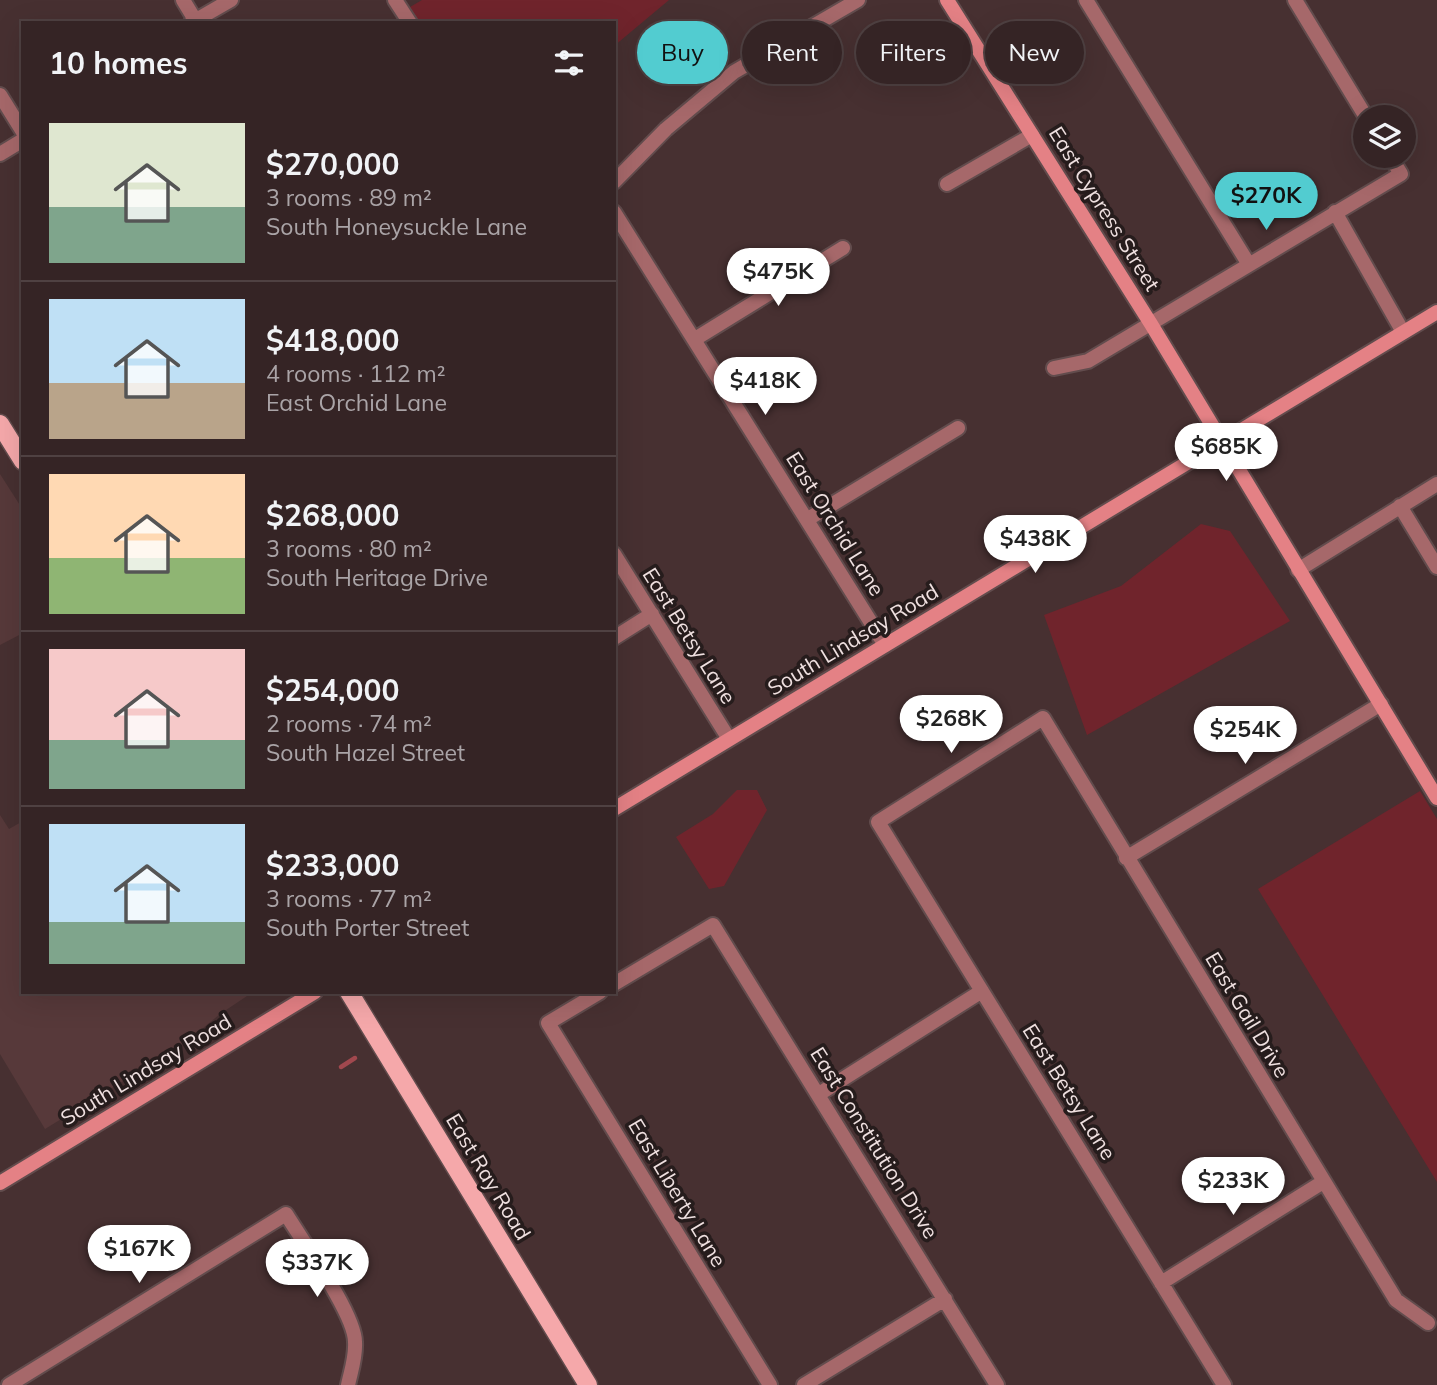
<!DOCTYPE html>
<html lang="en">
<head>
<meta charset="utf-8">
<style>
  body { margin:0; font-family:Mulish,sans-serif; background:#403032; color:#f1f3f6; height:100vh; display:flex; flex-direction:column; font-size:26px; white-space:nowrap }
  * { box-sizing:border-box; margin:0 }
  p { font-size:23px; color:#aaa4a7 }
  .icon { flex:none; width:38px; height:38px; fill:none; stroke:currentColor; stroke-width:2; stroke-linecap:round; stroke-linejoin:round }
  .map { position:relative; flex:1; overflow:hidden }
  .details { position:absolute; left:21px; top:21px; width:595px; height:973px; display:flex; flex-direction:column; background:#352425; border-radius:0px; box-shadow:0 7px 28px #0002,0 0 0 2px #4f4142 }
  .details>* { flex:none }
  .top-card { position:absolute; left:637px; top:21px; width:665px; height:63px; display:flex; gap:14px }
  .buttons { position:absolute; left:1353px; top:105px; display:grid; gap:14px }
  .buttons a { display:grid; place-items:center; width:63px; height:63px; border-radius:50%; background:#352425; box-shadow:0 7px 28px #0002,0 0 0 2px #4f4142; font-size:35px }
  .price { position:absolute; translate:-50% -60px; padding:0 16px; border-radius:24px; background:#fff; color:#222; font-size:23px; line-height:46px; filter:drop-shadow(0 2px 4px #0008) }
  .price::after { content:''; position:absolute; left:50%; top:42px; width:21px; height:16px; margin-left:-10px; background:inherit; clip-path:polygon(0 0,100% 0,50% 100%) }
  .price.on { background:#52ccd0; color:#111 }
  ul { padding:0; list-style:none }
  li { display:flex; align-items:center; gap:21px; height:175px; padding:0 28px }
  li+li { border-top:2px solid #4f4142 }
  li span { display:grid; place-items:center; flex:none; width:196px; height:140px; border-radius:0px; color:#555 }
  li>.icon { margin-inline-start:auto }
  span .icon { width:84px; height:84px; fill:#fffc; stroke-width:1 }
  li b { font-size:30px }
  h2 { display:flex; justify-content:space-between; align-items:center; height:84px; padding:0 28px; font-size:30px }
  .chip { padding:0 24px; border-radius:32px; background:#352425; box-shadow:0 7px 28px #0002,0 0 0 2px #4f4142; font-size:24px; line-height:63px }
  .chip.on { background:#52ccd0; color:#111 }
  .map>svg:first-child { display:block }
</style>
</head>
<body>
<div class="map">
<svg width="1437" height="1385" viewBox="0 0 1437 1385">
  <rect width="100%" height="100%" fill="#473031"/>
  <path fill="#57393a" d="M0 474 23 510V633L0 645Z
    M0 815 9 829 23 821V992H253L220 1014 185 1043 45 1129 0 1054Z"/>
  <path fill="#70242c" d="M422 0H669L614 46V23H420L410 7Z
    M1201 524 1230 531 1290 621 1087 735 1044 615 1121 586Z
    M737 790H757L767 810 724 886 709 889 676 837 713 814Z
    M1420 791 1437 819V1182L1258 889Z"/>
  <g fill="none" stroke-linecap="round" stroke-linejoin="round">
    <path stroke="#a1484e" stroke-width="4.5" d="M341 1067 355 1058"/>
    <g stroke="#624c4d" stroke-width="18">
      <path id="street" d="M183 0 197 23
        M395 0 410 23
        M1086 0 1248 263
        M1295 0 1366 117
        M191 23 231 0
        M0 95 23 132
        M0 154 23 140
        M614 182 666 129 734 72 858 0
        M947 184 1032 135
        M614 212 885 645
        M1335 212 1403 332
        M695 339 843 248
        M1054 368 1088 361 1401 174 1390 156
        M1400 506 1437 567
        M808 519 958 428
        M614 554 729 739
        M1298 570 1437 484
        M614 638 652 614
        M1126 858 1381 704
        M614 984 713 925 997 1385
        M600 992 548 1023 770 1385
        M819 1094 982 991
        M1161 1283 1323 1182
        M9 1385 286 1214C303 1242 355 1314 355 1342 356 1357 351 1371 348 1385
        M804 1385 945 1299
        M1224 1385 878 822 1043 718 1396 1300 1428 1323"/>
    </g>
    <g stroke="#624c4d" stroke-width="18">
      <path id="secondary" d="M947 0 1151 324 1437 798
        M614 809 1437 312
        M0 1183 315 992"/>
    </g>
    <g stroke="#624c4d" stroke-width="21">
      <path id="primary" d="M0 424 23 461
        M349 992 588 1385"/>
    </g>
    <use href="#street" stroke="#a6686a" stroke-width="14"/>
    <use href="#secondary" stroke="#e48185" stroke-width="14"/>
    <use href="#primary" stroke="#f5a8aa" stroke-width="18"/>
  </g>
  <g text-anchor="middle" stroke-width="7" stroke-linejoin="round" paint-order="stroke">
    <g font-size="21" fill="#efe0e0" stroke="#261c1c">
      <text transform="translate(1104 209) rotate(58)" y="7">East Cypress Street</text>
      <text transform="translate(835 524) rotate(58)" y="7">East Orchid Lane</text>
      <text transform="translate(689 636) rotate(58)" y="7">East Betsy Lane</text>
      <text transform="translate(853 640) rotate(-31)" y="7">South Lindsay Road</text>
      <text transform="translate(1247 1015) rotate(59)" y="7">East Gail Drive</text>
      <text transform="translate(146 1070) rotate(-31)" y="7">South Lindsay Road</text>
      <text transform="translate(1069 1092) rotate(58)" y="7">East Betsy Lane</text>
      <text transform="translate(874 1143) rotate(58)" y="7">East Constitution Drive</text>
      <text transform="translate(488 1177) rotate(59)" y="7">East Ray Road</text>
      <text transform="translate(677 1193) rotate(59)" y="7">East Liberty Lane</text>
    </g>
  </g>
</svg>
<div class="buttons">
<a><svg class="icon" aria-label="layers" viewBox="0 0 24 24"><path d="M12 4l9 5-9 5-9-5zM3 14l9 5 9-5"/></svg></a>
</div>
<b class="price on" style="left:1266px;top:232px">$270K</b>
<b class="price" style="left:778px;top:308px">$475K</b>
<b class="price" style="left:765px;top:417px">$418K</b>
<b class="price" style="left:1226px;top:483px">$685K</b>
<b class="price" style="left:1035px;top:575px">$438K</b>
<b class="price" style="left:951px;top:755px">$268K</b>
<b class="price" style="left:1245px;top:766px">$254K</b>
<b class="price" style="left:1233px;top:1217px">$233K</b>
<b class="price" style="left:139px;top:1285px">$167K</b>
<b class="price" style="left:317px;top:1299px">$337K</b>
<div class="top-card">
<a class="chip on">Buy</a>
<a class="chip">Rent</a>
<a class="chip">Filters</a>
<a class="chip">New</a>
</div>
<section class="details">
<h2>10 homes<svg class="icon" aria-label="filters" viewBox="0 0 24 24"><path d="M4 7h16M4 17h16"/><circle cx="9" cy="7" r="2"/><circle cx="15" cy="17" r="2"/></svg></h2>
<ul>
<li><span style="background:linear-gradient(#dfe7d0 60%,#7fa58c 0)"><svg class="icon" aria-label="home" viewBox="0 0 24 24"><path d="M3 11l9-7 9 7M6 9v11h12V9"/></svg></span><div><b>$270,000</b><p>3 rooms · 89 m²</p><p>South Honeysuckle Lane</p></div></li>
<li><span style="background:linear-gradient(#bfe0f5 60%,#b9a48a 0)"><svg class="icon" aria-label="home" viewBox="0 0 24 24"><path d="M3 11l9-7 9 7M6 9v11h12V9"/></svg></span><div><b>$418,000</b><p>4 rooms · 112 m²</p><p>East Orchid Lane</p></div></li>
<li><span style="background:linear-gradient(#ffd9b3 60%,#8fb573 0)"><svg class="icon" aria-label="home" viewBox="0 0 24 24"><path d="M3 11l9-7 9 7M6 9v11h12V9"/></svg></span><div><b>$268,000</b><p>3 rooms · 80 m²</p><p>South Heritage Drive</p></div></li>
<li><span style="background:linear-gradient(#f6c9c9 65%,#7fa58c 0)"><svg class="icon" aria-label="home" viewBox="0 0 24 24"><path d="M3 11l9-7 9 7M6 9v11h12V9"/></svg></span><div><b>$254,000</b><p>2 rooms · 74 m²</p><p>South Hazel Street</p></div></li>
<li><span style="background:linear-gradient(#bfe0f5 70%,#7fa58c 0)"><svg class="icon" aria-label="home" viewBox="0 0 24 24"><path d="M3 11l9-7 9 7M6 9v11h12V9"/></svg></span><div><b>$233,000</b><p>3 rooms · 77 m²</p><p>South Porter Street</p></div></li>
</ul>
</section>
</div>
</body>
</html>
